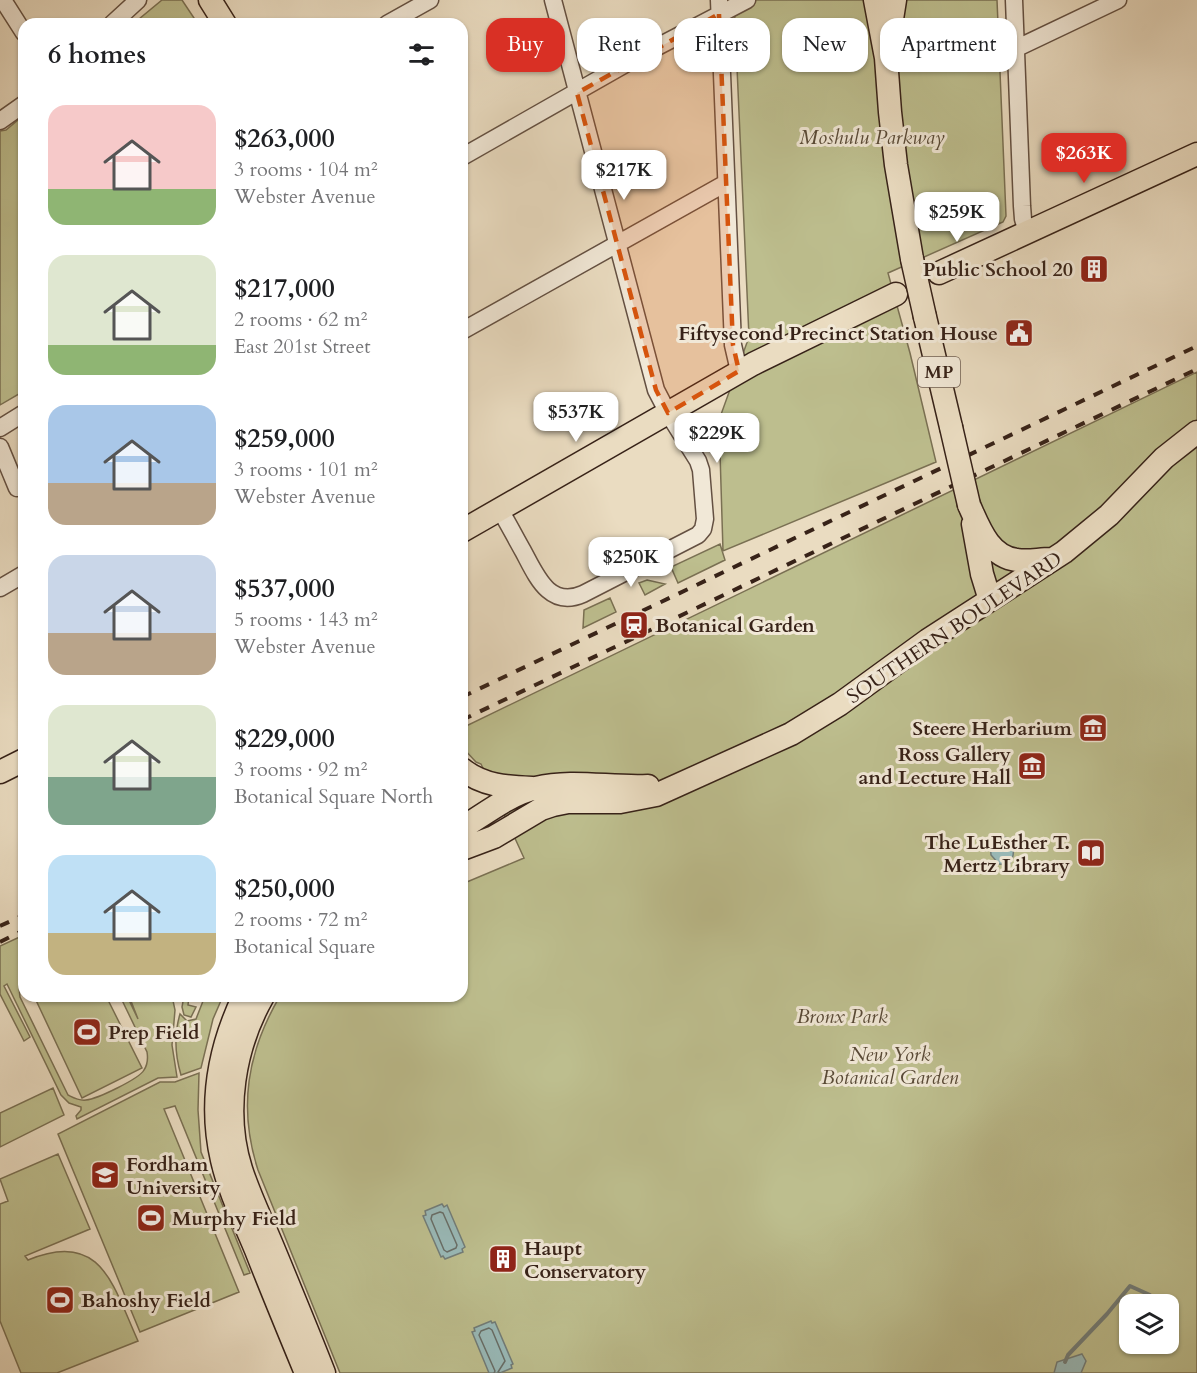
<!DOCTYPE html>
<html lang="en">
<head>
<meta charset="utf-8">
<style>
  body { margin:0; font-family:Cardo,serif; background:#f6f6f6; color:#202124; height:100vh; display:flex; flex-direction:column; font-size:22px; white-space:nowrap }
  * { box-sizing:border-box; margin:0 }
  p { font-size:20px; color:#757577 }
  .icon { flex:none; width:33px; height:33px; fill:none; stroke:currentColor; stroke-width:2; stroke-linecap:round; stroke-linejoin:round }
  .map { position:relative; flex:1; overflow:hidden }
  .details { position:absolute; left:18px; top:18px; width:450px; height:984px; display:flex; flex-direction:column; background:#fff; border-radius:18px; box-shadow:0 2px 4px #0004 }
  .details>* { flex:none }
  .top-card { position:absolute; left:486px; top:18px; width:570px; height:54px; display:flex; gap:12px }
  .buttons { position:absolute; left:1119px; top:1294px; display:grid; gap:12px }
  .buttons a { display:grid; place-items:center; width:60px; height:60px; border-radius:12px; background:#fff; box-shadow:0 2px 4px #0004; font-size:30px }
  .price { position:absolute; translate:-50% -51px; padding:0 14px; border-radius:12px; background:#fff; color:#222; font-size:20px; line-height:39px; filter:drop-shadow(0 2px 3px #0008) }
  .price::after { content:''; position:absolute; left:50%; top:36px; width:18px; height:14px; margin-left:-9px; background:inherit; clip-path:polygon(0 0,100% 0,50% 100%) }
  .price.selected { background:#d93025; color:#fff }
  ul { padding:0; list-style:none }
  li { display:flex; align-items:center; gap:18px; height:150px; padding:0 30px }
  li span { display:grid; place-items:center; flex:none; width:168px; height:120px; border-radius:18px; color:#555 }
  li>.icon { margin-inline-start:auto }
  span .icon { width:72px; height:72px; fill:#fffc; stroke-width:1 }
  li b { font-size:26px }
  h2 { display:flex; justify-content:space-between; align-items:center; height:72px; padding:0 30px; font-size:26px }
  .pill { padding:0 21px; border-radius:18px; background:#fff; box-shadow:0 2px 4px #0004; font-size:21px; line-height:54px }
  .pill.selected { background:#d93025; color:#fff }
  .map>svg:first-child { display:block }
</style>
</head>
<body>
<div class="map">
<svg width="1197" height="1373" viewBox="0 0 1197 1373">
  <rect width="100%" height="100%" fill="#eadcc1"/>
  <filter id="stains"><feTurbulence type="fractalNoise" baseFrequency=".00333" numOctaves="4"/><feColorMatrix values="0 0 0 0 .2 0 0 0 0 .09 0 0 0 0 .02 0 0 0 .5 -.17"/></filter>
  <radialGradient id="worn" r=".72"><stop offset=".6" stop-color="#630" stop-opacity="0"/><stop offset="1" stop-color="#630" stop-opacity=".3"/></radialGradient>
  <path fill="#bdbe8e" stroke="#7a7053" stroke-width="1.5" fill-rule="evenodd" d="M162 0H182L198 24H133Z
    M734 0H997L1006 216 1003 222 888 273 910 353 936 462 723 551 719 420 749 337Z
    M24 115V391L0 405V131L6 130Z
    M1197 372V1373H340L258 1170C238 1108 247 1052 280 996H462V884L524 858 481 764 476 762 463 748 462 728ZM1130 1305H1168V1344H1130Z
    M720 544 725 560 678 583 671 567Z
    M647 580 665 584 645 595 639 583Z
    M610 598 616 612 583 628 584 610Z
    M24 935V976L19 987 20 997 68 1095C74 1098 79 1101 86 1100 97 1099 139 1079 144 1070 148 1064 148 1058 147 1052L120 996H127L138 1019 129 996H172L175 1010 172 1045 177 1077 158 1078 77 1119 76 1116 81 1110V1107L69 1103 61 1095 7 984 4 986 30 1037 24 1041 0 994V946Z
    M34 996H106L142 1068 82 1098Z
    M184 996H189L188 1005 196 1007 191 1017 184 1015 182 1007Z
    M205 996H223L213 1019 201 1068 181 1075C175 1055 174 1034 180 1014L187 1021 196 1019Z
    M199 1073 198 1110 201 1152 250 1273 244 1275 175 1106 164 1109 239 1292 140 1332 58 1134 160 1082H175Z
    M53 1088 64 1115 0 1147V1113Z
    M58 1154 90 1229 25 1256 28 1260C102 1229 113 1286 138 1341L57 1373H21L0 1321V1204L8 1201 0 1179Z"/>
  <path fill="#99bab9" stroke="#727d79" stroke-width="1.5" d="M997 836 1008 838C1015 849 1015 855 1009 865L999 864 991 855 990 842Z
    M442 1204 444 1207 447 1205 465 1247 462 1249 463 1252 445 1259 443 1256 441 1257 423 1216 426 1215 425 1211Z
    M491 1321 492 1323 495 1322 513 1364 511 1365 512 1368 500 1373H489L472 1332 475 1331 474 1328Z
    M1082 1354 1086 1361 1081 1373H1054L1057 1362Z"/>
  <g fill="none" stroke-linecap="round" stroke-linejoin="round">
    <path stroke="#686e68" stroke-width="1.5" d="M440 1212 443 1213 457 1245 456 1248 447 1252 444 1250 431 1219 432 1215Z
      M494 1373 495 1371 479 1335 481 1331 489 1328 492 1330 505 1361 498 1372 500 1373"/>
    <path stroke="#727d79" stroke-width="4" d="M1152 1298 1159 1305
      M1168 1310 1174 1313
      M1065 1362 1068 1355 1107 1314 1130 1286 1150 1295"/>
    <g stroke="#645042" stroke-width="19">
      <path id="minor" d="M3 0 24 33
        M719 0 733 345 739 371
        M1014 0 1022 206 1023 219 1027 232
        M112 24 138 0
        M387 24 430 0
        M1015 49 1118 0
        M0 121 24 104
        M462 157 636 58 747 0
        M462 331 726 183
        M0 428 24 413
        M0 447 17 488
        M500 510C508 523 515 537 523 551 536 575 549 609 583 594L698 535 703 529 705 519 701 470 698 461 668 413 656 390 553 0
        M0 588 24 574"/>
    </g>
    <g stroke="#372218" stroke-width="25">
      <path id="major" d="M210 0 225 24
        M875 0 886 58 890 112 896 165 912 259
        M889 38 895 0
        M939 273 1197 154
        M925 317 951 427
        M969 505C979 527 989 557 1017 560 1028 562 1039 559 1050 559
        M973 524 982 574 990 600
        M462 531 753 364 896 294
        M462 769C483 786 507 787 532 788
        M0 772 24 760
        M462 828C485 814 510 794 536 788 573 779 610 788 648 786
        M462 849 494 837 541 809 553 805 568 802H620L656 795 791 734 840 704 928 640 1064 552 1109 515 1164 458 1197 432
        M244 996C219 1048 209 1104 222 1160 229 1191 244 1221 256 1250 272 1291 289 1332 306 1373
        M263 996C234 1047 223 1112 241 1169 250 1197 263 1223 274 1250 291 1291 308 1332 324 1373"/>
    </g>
    <use href="#minor" stroke="#f1e8d7" stroke-width="16"/>
    <use href="#major" stroke="#eadcc1" stroke-width="22"/>
    <path stroke="#372218" stroke-width="4" stroke-dasharray="10 10" stroke-linecap="butt" d="M462 697 1197 346
      M462 720 1197 369
      M0 926 24 915
      M0 942 24 930"/>
    <g stroke="#372218" stroke-width="25" stroke-linecap="butt">
      <path id="major-bridge" d="M912 259 925 317
        M951 427 969 505"/>
    </g>
    <use href="#major-bridge" stroke="#eadcc1" stroke-width="22"/>
  </g>
  <path fill="#d6540d" fill-opacity="0.2" stroke="#d6540d" stroke-width="4.5" stroke-dasharray="12 8" stroke-linejoin="round" d="M719 14 733 345 739 371 668 413 656 390 577 93Z"/>
  <defs>
    <g id="building-square" transform="scale(1.5)"><rect x="-9" y="-9" width="18" height="18" rx="4" fill="#8f2418" stroke="#f1e8d7"/><path d="M-4-6H4V6H1V3H-1V6H-4ZM-2.5-4.3h1.7v1.8h-1.7ZM.8-4.3h1.7v1.8H.8ZM-2.5-1h1.7V.8h-1.7ZM.8-1h1.7V.8H.8Z" fill="#fff"/></g>
    <g id="civic-square" transform="scale(1.5)"><rect x="-9" y="-9" width="18" height="18" rx="4" fill="#8f2418" stroke="#f1e8d7"/><path d="M-.6-6.5H3V-4.5H.6V-3L4-1V1h2V6H-6V1h2V-1L-.6-3ZM-1.2 2.5V6h2.4V2.5Z" fill="#fff"/></g>
    <g id="station-square" transform="scale(1.5)"><rect x="-9" y="-9" width="18" height="18" rx="4" fill="#8f2418" stroke="#f1e8d7"/><path d="M-3-6H3Q5-6 5-4V2Q5 4 3 4L4.5 6H3L1.5 4h-3L-3 6H-4.5L-3 4Q-5 4-5 2V-4Q-5-6-3-6ZM-3.5-4v3h7v-3ZM-3.5 1v1.5H-2V1ZM2 1v1.5H3.5V1Z" fill="#fff"/></g>
    <g id="museum-square" transform="scale(1.5)"><rect x="-9" y="-9" width="18" height="18" rx="4" fill="#8f2418" stroke="#f1e8d7"/><path d="M0-6L6-3V-2H-6V-3ZM-5-1h2V3h-2ZM-1-1h2V3h-2ZM3-1h2V3H3ZM-6 4H6V6H-6Z" fill="#fff"/></g>
    <g id="library-square" transform="scale(1.5)"><rect x="-9" y="-9" width="18" height="18" rx="4" fill="#8f2418" stroke="#f1e8d7"/><path d="M-6-4Q-3-5.5-.7-3.5V5Q-3 3-6 4ZM6-4Q3-5.5 .7-3.5V5Q3 3 6 4Z" fill="#fff"/></g>
    <g id="stadium-square" transform="scale(1.5)"><rect x="-9" y="-9" width="18" height="18" rx="4" fill="#8f2418" stroke="#f1e8d7"/><path d="M0-5a6.5 5 0 1 0 0 10a6.5 5 0 1 0 0-10ZM-3.5-1.8h7v3.6h-7Z" fill="#fff"/></g>
    <g id="university-square" transform="scale(1.5)"><rect x="-9" y="-9" width="18" height="18" rx="4" fill="#8f2418" stroke="#f1e8d7"/><path d="M0-5L7-2L0 1L-7-2ZM-4 1L0 2.5L4 1V4Q0 6-4 4Z" fill="#fff"/></g>
  </defs>
  <g fill-rule="evenodd">
    <use href="#building-square" x="1094" y="269"/>
    <use href="#civic-square" x="1019" y="333"/>
    <use href="#station-square" x="634" y="625"/>
    <use href="#museum-square" x="1093" y="728"/>
    <use href="#museum-square" x="1032" y="766"/>
    <use href="#library-square" x="1091" y="853"/>
    <use href="#stadium-square" x="87" y="1032"/>
    <use href="#university-square" x="105" y="1175"/>
    <use href="#stadium-square" x="151" y="1218"/>
    <use href="#building-square" x="503" y="1259"/>
    <use href="#stadium-square" x="60" y="1300"/>
  </g>
  <g text-anchor="middle" stroke-width="6" stroke-linejoin="round" paint-order="stroke">
    <rect fill="#f1e8d7" stroke="#6f5d51" stroke-width="1.5" x="918" y="357" width="42" height="30" rx="4.5"/>
    <g font-size="18" font-weight="bold" fill="#372218">
      <text x="939" y="378">MP</text>
    </g>
    <g font-size="20" font-style="italic" fill="#584936" stroke="#f1e8d7">
      <text x="872" y="144">Moshulu Parkway</text>
      <text x="842" y="1023">Bronx Park</text>
      <text x="890" y="1061">New York<tspan x="890" dy="23">Botanical Garden</tspan></text>
    </g>
    <g font-size="20" font-weight="bold" fill="#372218" stroke="#f1e8d7" text-anchor="start">
      <text x="1073" y="276" text-anchor="end">Public School 20</text>
      <text x="998" y="340" text-anchor="end">Fiftysecond Precinct Station House</text>
      <text x="655" y="632">Botanical Garden</text>
      <text x="1072" y="735" text-anchor="end">Steere Herbarium</text>
      <text x="1011" y="761" text-anchor="end">Ross Gallery<tspan x="1011" dy="23">and Lecture Hall</tspan></text>
      <text x="1070" y="849" text-anchor="end">The LuEsther T.<tspan x="1070" dy="23">Mertz Library</tspan></text>
      <text x="108" y="1039">Prep Field</text>
      <text x="126" y="1171">Fordham<tspan x="126" dy="23">University</tspan></text>
      <text x="172" y="1225">Murphy Field</text>
      <text x="524" y="1255">Haupt<tspan x="524" dy="23">Conservatory</tspan></text>
      <text x="81" y="1307">Bahoshy Field</text>
    </g>
    <g font-size="20" fill="#372218" stroke="#f1e8d7">
      <text transform="translate(954 627) rotate(-34)" y="7">SOUTHERN BOULEVARD</text>
    </g>
  </g>
  <rect width="100%" height="100%" filter="url(#stains)"/>
  <rect width="100%" height="100%" fill="url(#worn)"/>
</svg>
<div class="buttons">
<a><svg class="icon" aria-label="layers" viewBox="0 0 24 24"><path d="M12 4l9 5-9 5-9-5zM3 14l9 5 9-5"/></svg></a>
</div>
<b class="price selected" style="left:1084px;top:184px">$263K</b>
<b class="price" style="left:624px;top:201px">$217K</b>
<b class="price" style="left:957px;top:243px">$259K</b>
<b class="price" style="left:576px;top:443px">$537K</b>
<b class="price" style="left:717px;top:464px">$229K</b>
<b class="price" style="left:631px;top:588px">$250K</b>
<div class="top-card">
<a class="pill selected">Buy</a>
<a class="pill">Rent</a>
<a class="pill">Filters</a>
<a class="pill">New</a>
<a class="pill">Apartment</a>
</div>
<section class="details">
<h2>6 homes<svg class="icon" aria-label="filters" viewBox="0 0 24 24"><path d="M4 7h16M4 17h16"/><circle cx="9" cy="7" r="2"/><circle cx="15" cy="17" r="2"/></svg></h2>
<ul>
<li><span style="background:linear-gradient(#f6c9c9 70%,#8fb573 0)"><svg class="icon" aria-label="home" viewBox="0 0 24 24"><path d="M3 11l9-7 9 7M6 9v11h12V9"/></svg></span><div><b>$263,000</b><p>3 rooms · 104 m²</p><p>Webster Avenue</p></div></li>
<li><span style="background:linear-gradient(#dfe7d0 75%,#8fb573 0)"><svg class="icon" aria-label="home" viewBox="0 0 24 24"><path d="M3 11l9-7 9 7M6 9v11h12V9"/></svg></span><div><b>$217,000</b><p>2 rooms · 62 m²</p><p>East 201st Street</p></div></li>
<li><span style="background:linear-gradient(#a9c7e8 65%,#b9a48a 0)"><svg class="icon" aria-label="home" viewBox="0 0 24 24"><path d="M3 11l9-7 9 7M6 9v11h12V9"/></svg></span><div><b>$259,000</b><p>3 rooms · 101 m²</p><p>Webster Avenue</p></div></li>
<li><span style="background:linear-gradient(#c9d6e8 65%,#b9a48a 0)"><svg class="icon" aria-label="home" viewBox="0 0 24 24"><path d="M3 11l9-7 9 7M6 9v11h12V9"/></svg></span><div><b>$537,000</b><p>5 rooms · 143 m²</p><p>Webster Avenue</p></div></li>
<li><span style="background:linear-gradient(#dfe7d0 60%,#7fa58c 0)"><svg class="icon" aria-label="home" viewBox="0 0 24 24"><path d="M3 11l9-7 9 7M6 9v11h12V9"/></svg></span><div><b>$229,000</b><p>3 rooms · 92 m²</p><p>Botanical Square North</p></div></li>
<li><span style="background:linear-gradient(#bfe0f5 65%,#c2b280 0)"><svg class="icon" aria-label="home" viewBox="0 0 24 24"><path d="M3 11l9-7 9 7M6 9v11h12V9"/></svg></span><div><b>$250,000</b><p>2 rooms · 72 m²</p><p>Botanical Square</p></div></li>
</ul>
</section>
</div>
</body>
</html>
